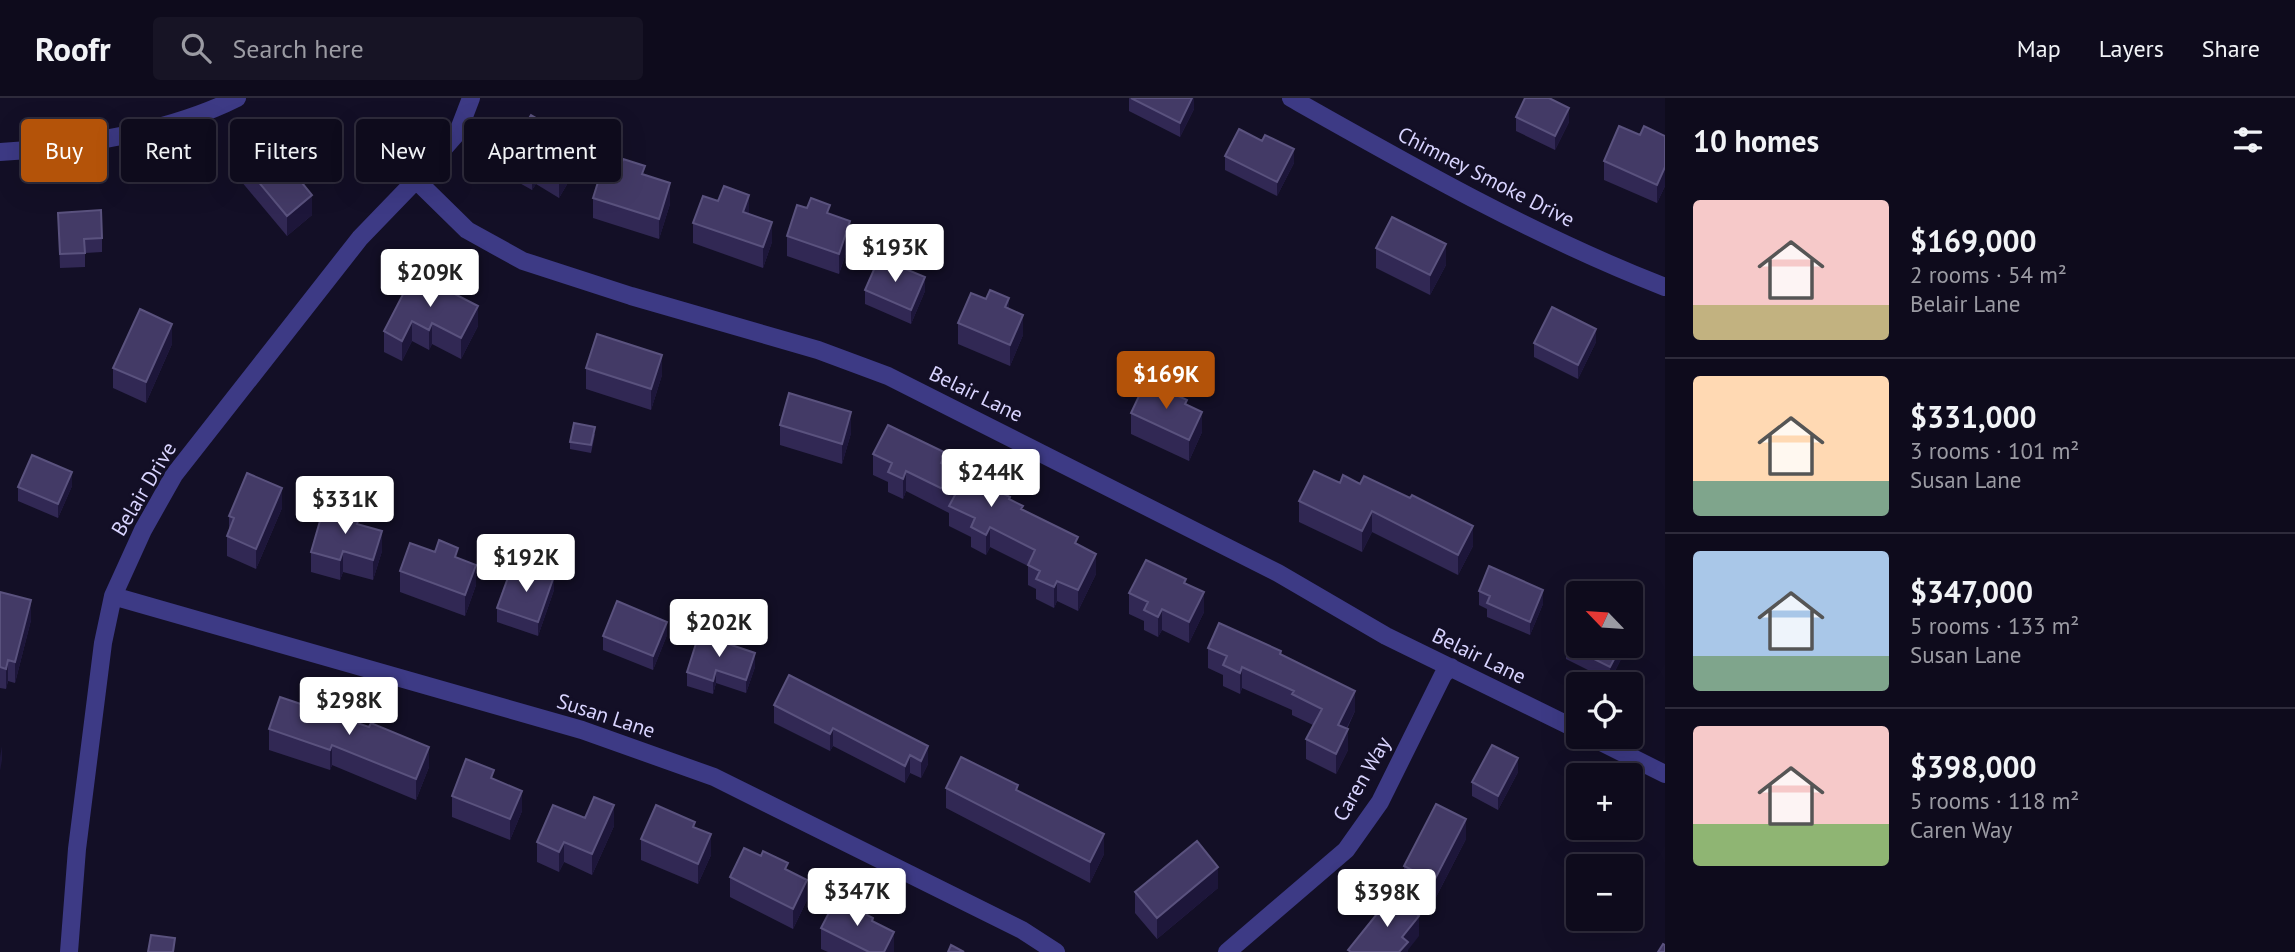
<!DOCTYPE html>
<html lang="en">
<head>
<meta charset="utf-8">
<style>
  body { margin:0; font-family:"PT Sans",sans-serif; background:#171425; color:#f1f3f6; height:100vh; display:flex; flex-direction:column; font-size:26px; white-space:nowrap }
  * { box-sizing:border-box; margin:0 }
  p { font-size:23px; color:#9b9ba3 }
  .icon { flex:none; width:38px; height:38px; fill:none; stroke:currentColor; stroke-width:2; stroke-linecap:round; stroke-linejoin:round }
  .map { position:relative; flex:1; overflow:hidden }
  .panel { display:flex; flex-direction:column; background:#0e0b1c; width:630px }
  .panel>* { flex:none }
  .top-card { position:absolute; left:21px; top:21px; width:665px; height:63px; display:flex; gap:14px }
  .needle { width:46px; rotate:295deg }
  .tools { position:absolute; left:1566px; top:483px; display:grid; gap:14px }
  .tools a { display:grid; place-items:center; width:77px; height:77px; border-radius:7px; background:#0e0b1c; box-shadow:0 7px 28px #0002,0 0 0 2px #2e2b3b; font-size:35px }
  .price { position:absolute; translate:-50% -60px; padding:0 16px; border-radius:7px; background:#fff; color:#222; font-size:23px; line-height:46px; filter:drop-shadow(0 2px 4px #0008) }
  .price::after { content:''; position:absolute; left:50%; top:42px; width:21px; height:16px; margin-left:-10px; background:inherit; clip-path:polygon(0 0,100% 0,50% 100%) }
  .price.selected { background:#b45309; color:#fff }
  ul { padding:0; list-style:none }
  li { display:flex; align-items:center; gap:21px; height:175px; padding:0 28px }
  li+li { border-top:2px solid #2e2b3b }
  li span { display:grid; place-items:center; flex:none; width:196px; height:140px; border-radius:7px; color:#555 }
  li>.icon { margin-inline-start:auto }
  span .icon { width:84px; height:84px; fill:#fffc; stroke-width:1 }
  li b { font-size:30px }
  h2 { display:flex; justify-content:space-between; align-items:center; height:84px; padding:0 28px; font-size:30px }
  .chip { padding:0 24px; border-radius:7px; background:#0e0b1c; box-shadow:0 7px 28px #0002,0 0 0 2px #2e2b3b; font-size:24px; line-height:63px }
  .chip.selected { background:#b45309; color:#fff }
  header { display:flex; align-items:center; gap:42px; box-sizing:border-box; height:98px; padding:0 35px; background:#0e0b1c; border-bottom:2px solid #2e2b3b }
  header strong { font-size:33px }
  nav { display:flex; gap:38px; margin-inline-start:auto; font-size:24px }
  .search { width:490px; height:63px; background:#171425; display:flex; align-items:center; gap:18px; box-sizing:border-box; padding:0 24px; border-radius:7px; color:#9b9ba3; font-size:26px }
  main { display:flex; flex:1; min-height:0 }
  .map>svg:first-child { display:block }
</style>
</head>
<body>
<header>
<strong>Roofr</strong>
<div class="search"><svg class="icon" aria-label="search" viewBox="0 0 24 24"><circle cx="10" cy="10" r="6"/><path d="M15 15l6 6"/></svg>Search here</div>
<nav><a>Map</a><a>Layers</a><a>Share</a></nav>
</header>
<main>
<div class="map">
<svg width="1665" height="854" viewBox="0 0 1665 854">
  <rect width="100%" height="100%" fill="#130f26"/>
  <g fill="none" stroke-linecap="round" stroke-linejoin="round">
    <path stroke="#3d3a85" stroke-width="18" d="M1291 0C1413 69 1534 138 1665 189
      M416 82 467 132 523 163 631 198 818 252 888 278 1278 475 1386 538 1578 632
      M113 498 582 632 714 679 1022 832 1056 854
      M1591 639 1665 676
      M69 854 77 751 103 545 113 498 143 432 174 377 360 140 416 82 458 34 471 0
      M1227 854 1346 752 1380 704 1443 577 1451 569"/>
    <path stroke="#3d3a85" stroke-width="18" d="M0 54C73 50 172 33 237 0"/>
  </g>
  <path fill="#312854" d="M1129 0H1194V11L1180 39 1129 13Z
    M1516 19 1569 24 1555 52 1516 33Z
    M1640 37 1665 38V88L1657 105 1604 82V63Z
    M507 57 579 66 559 100 536 86 532 92 507 78Z
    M1225 58 1294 65 1277 98 1225 72Z
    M241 63 312 117 287 138 241 83Z
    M645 77 670 106 659 141 593 120V100Z
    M807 110 830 116 850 143 839 176 787 158V138Z
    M58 115 102 140V154L85 155V169L60 170Z
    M749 116 772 144 763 170 693 145V125Z
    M1376 150 1446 167 1430 197 1376 170Z
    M414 175 478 228 461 261 432 246 429 252 412 243 402 263 384 254V233Z
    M865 192 925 193 911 226 865 206Z
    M1009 211 1023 237 1010 268 958 246V225Z
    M1596 244 1578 281 1534 259V245Z
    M172 246 146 305 113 290V270Z
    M586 270 662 277 651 312 586 291Z
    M1187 306 1202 334 1189 363 1131 336V315Z
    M780 327 851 335 842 366 780 347Z
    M595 336 591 355 570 351V344Z
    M873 356 946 367 1010 402 1023 412 1078 447 1096 476 1078 513 1057 503 1054 510 1036 501V491L1028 487V468L990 449 986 457 971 449V439L949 428V415L906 393 903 401 888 394V384L873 377Z
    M1314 373 1473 448 1458 477 1372 434 1362 454 1299 424V403Z
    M72 388 58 420 18 403V389Z
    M282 410 256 471 227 458V438L229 433V418Z
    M361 427 382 453 373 482 343 474 340 482 311 474V454Z
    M435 454 458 460 476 487 465 518 400 494V473Z
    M528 481 554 492 538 538 497 524V510Z
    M1186 485 1204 514 1189 545 1162 532 1158 539 1144 532V523L1129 516V495Z
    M1479 493 1543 506 1530 537 1487 519V511L1479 507Z
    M0 494 31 522 15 585 8 583 6 591 0 590Z
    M667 537 653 572 603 552V538Z
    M1566 547 1623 548V557L1610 583 1566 561Z
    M1208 550 1281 556 1355 613 1347 631 1348 652 1336 676 1306 661V641L1313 627 1292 617V612L1242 590 1240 596 1223 588V577L1208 570Z
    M755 569 746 595 716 585 713 596 687 588V574Z
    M789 577 928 666 921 680 910 675 905 685 833 648 830 653 774 625V607Z
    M269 631 429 669 416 702 332 667 330 672 269 652Z
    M1518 674 1498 712 1472 698V684Z
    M494 681 522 713 510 742 452 719V698Z
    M946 690 1018 693 1104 756 1090 785 946 710Z
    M585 720 614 728 592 777 564 764 559 774 537 764V744Z
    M695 730 711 757 698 786 641 762V741Z
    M1466 741 1434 803 1404 788V768Z
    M788 772 807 802 793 831 730 799V779Z
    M1218 790 1157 841 1135 815V794Z
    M821 830 894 854H828L821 851Z"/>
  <path fill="#1d163a" d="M1192 0H1194V11L1180 39V25Z
    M1569 10V24L1555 52V38Z
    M579 45V66L559 100V79Z
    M1294 51V65L1277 98V84Z
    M536 66V86L532 92V72Z
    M1665 69V88L1657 105V87Z
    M670 85V106L659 141V121Z
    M312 97V117L287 138V118Z
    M749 97V117L743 114Z
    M850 123V143L839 176V156Z
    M772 124V144L763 170V149Z
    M1446 146V167L1430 197V177Z
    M925 179V193L911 226V212Z
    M1009 200V220L1005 209Z
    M478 208V228L461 261V240Z
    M1023 217V237L1010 268V247Z
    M412 223V243L402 263V243Z
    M432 225V246L429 252V232Z
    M172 226V246L146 305V284Z
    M1596 231V244L1578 281V267Z
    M662 257V277L651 312V291Z
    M851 314V335L842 366V346Z
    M1202 314V334L1189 363V342Z
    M946 355V376L941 365Z
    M906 373V393L903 401V381Z
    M72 374V388L58 420V406Z
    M282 390V410L256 471V451Z
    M1372 413V434L1362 454V433Z
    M1473 428V448L1458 477V457Z
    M990 429V449L986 457V437Z
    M382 433V453L373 482V462Z
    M343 453V474L340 482V462Z
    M1096 456V476L1078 513V492Z
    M476 467V487L465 518V497Z
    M554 478V492L538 538V524Z
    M1057 483V503L1054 510V489Z
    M1543 492V506L1530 537V524Z
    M1204 494V514L1189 545V524Z
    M31 502V522L15 585V564Z
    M1162 511V532L1158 539V519Z
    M667 524V537L653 572V558Z
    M1621 548H1623V557L1610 583V569Z
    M755 555V569L746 595V582Z
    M8 562V583L6 591V571Z
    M1242 569V590L1240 596V575Z
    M716 572V585L713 596V583Z
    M1355 593V613L1338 647V627Z
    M833 630V648L830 653V636Z
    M1348 631V652L1336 676V656Z
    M332 647V667L330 672V652Z
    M2 648V662L0 673V659Z
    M928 648V666L921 680V663Z
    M429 649V669L416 702V681Z
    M910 657V675L905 685V668Z
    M1518 660V674L1498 712V698Z
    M522 693V713L510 742V721Z
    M614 707V728L592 777V756Z
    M1466 721V741L1434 803V783Z
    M711 736V757L698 786V766Z
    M1104 736V756L1090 785V764Z
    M564 744V764L559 774V754Z
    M1218 769V790L1157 841V820Z
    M807 782V802L793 831V811Z
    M1419 818V838L1408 852V854H1399L1402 839Z
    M894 834V854H884Z"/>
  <path fill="#433a66" stroke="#5a527e" stroke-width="2" d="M1131 0H1192L1180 25Z
    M1525 0H1549L1569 10 1555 38 1516 19Z
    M531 17 579 45 559 79 536 66 532 72 507 57Z
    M1619 28 1640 37 1644 28 1665 38V69L1657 87 1604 63Z
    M1239 31 1262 43 1265 37 1294 51 1277 84 1225 58Z
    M267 42 312 97 287 118 241 63Z
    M623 61 645 68 642 76 670 85 659 121 593 100 604 65 620 70Z
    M724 88 749 97 743 114 772 124 763 149 693 125 703 98 718 103Z
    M811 100 830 107 827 115 850 123 839 156 787 138 797 107 807 110Z
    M101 112 102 140 84 141 85 155 60 156 58 115Z
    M1392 119 1446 146 1430 177 1376 150Z
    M879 160 925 179 911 212 865 192Z
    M414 175 478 208 461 240 432 225 429 232 412 223 402 243 384 233Z
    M990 192 1009 200 1005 209 1023 217 1010 247 958 225 971 195 986 201Z
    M1552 209 1596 231 1578 267 1534 245Z
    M140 211 172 226 146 284 113 270Z
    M597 236 662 257 651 291 586 270Z
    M1146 283 1187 302 1185 306 1202 314 1189 342 1131 315Z
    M789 295 851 314 842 346 780 327Z
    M574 325 595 329 591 347 570 344Z
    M888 327 946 355 941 365 1010 399 1009 401 1023 408 1021 411 1078 439 1075 445 1096 456 1078 492 1057 483 1054 489 1036 481 1040 473 1028 467 1035 452 990 429 986 437 971 429 975 420 949 408 955 397 906 373 903 381 888 374 892 365 873 356Z
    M32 357 72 374 58 406 18 389Z
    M1314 373 1340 385 1343 377 1360 386 1364 378 1410 400 1412 397 1473 428 1458 457 1372 413 1362 433 1299 403Z
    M247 375 282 390 256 451 227 438 234 420 229 418Z
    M340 409 361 415 357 426 382 433 373 462 343 453 340 462 311 454 322 416 337 421Z
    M439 442 458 450 455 459 476 467 465 497 400 473 410 445 435 454Z
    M1146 462 1186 481 1184 485 1204 494 1189 524 1162 511 1158 519 1144 512 1148 504 1129 495Z
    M1489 468 1543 492 1530 524 1487 505 1490 498 1479 493Z
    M532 470 554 478 538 524 497 510 510 474 528 481Z
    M0 494 31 502 15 564 8 562 6 571 0 569Z
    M617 503 667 524 653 558 603 538Z
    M1578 522V548H1621L1610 569 1566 547Z
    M1219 525 1281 553 1280 556 1355 593 1338 627 1348 631 1336 656 1306 641 1322 611 1292 596 1294 593 1242 569 1240 575 1223 567 1227 558 1208 550Z
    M699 536 755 555 746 582 716 572 713 583 687 574Z
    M789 577 928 648 921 663 910 657 905 668 833 630 830 636 774 607Z
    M280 599 369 629 371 625 429 649 416 681 332 647 330 652 269 631Z
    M1492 647 1518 660 1498 698 1472 684Z
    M961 659 1018 687 1016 692 1104 736 1090 764 946 690Z
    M466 661 494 672 491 680 522 693 510 721 452 698Z
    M594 699 614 707 592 756 564 744 559 754 537 744 553 707 585 720Z
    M1436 706 1466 721 1434 783 1404 768Z
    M656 707 695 724 693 729 711 736 698 766 641 741Z
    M1197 743 1218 769 1157 820 1135 794Z
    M744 750 761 758 763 753 788 765 785 771 807 782 793 811 730 779Z
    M1393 796 1419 818 1402 839 1408 844 1399 854H1351L1348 852Z
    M836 801 873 820 872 823 894 834 884 854H869L821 830Z
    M151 837 175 840 173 854H148Z
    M1663 846 1665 847V854H1658Z
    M951 847 964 854H948Z"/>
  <g text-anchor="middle" stroke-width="6" stroke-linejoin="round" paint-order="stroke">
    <g font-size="21" fill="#d9d4ff" stroke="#130f26">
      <text transform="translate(1486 79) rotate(27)" y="7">Chimney Smoke Drive</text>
      <text transform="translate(976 296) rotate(26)" y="7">Belair Lane</text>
      <text transform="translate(144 391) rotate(-59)" y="7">Belair Drive</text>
      <text transform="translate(1479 558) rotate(26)" y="7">Belair Lane</text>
      <text transform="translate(606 618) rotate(18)" y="7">Susan Lane</text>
      <text transform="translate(1362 681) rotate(-60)" y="7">Caren Way</text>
    </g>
  </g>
</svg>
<div class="tools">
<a><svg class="needle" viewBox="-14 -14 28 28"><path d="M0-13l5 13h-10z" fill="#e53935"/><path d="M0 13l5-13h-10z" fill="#9b9ba3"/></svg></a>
<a><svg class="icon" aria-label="locate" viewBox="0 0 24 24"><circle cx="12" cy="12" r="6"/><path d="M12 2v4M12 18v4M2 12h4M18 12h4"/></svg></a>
<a>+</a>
<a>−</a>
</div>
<b class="price" style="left:895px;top:186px">$193K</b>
<b class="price" style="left:430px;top:211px">$209K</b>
<b class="price selected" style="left:1166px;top:313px">$169K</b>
<b class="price" style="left:991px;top:411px">$244K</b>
<b class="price" style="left:345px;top:438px">$331K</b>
<b class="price" style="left:526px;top:496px">$192K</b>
<b class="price" style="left:719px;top:561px">$202K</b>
<b class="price" style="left:349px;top:639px">$298K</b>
<b class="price" style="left:857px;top:830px">$347K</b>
<b class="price" style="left:1387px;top:831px">$398K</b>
<div class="top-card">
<a class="chip selected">Buy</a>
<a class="chip">Rent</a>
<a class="chip">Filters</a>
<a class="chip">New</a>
<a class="chip">Apartment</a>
</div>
</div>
<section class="panel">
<h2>10 homes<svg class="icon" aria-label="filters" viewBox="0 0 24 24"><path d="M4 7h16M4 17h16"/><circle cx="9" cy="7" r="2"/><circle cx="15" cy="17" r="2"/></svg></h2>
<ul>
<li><span style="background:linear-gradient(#f6c9c9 75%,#c2b280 0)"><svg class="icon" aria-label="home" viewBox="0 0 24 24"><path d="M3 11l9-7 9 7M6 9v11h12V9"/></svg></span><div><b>$169,000</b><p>2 rooms · 54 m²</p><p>Belair Lane</p></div></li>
<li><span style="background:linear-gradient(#ffd9b3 75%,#7fa58c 0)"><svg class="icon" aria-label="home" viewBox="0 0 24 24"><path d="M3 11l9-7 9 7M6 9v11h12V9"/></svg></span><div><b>$331,000</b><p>3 rooms · 101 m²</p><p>Susan Lane</p></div></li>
<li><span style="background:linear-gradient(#a9c7e8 75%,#7fa58c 0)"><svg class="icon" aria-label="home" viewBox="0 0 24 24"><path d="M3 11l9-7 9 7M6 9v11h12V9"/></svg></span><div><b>$347,000</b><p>5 rooms · 133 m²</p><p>Susan Lane</p></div></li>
<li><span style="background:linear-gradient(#f6c9c9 70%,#8fb573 0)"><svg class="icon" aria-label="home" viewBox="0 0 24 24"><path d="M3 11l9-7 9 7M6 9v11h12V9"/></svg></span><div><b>$398,000</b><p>5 rooms · 118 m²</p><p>Caren Way</p></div></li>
</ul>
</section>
</main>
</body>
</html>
